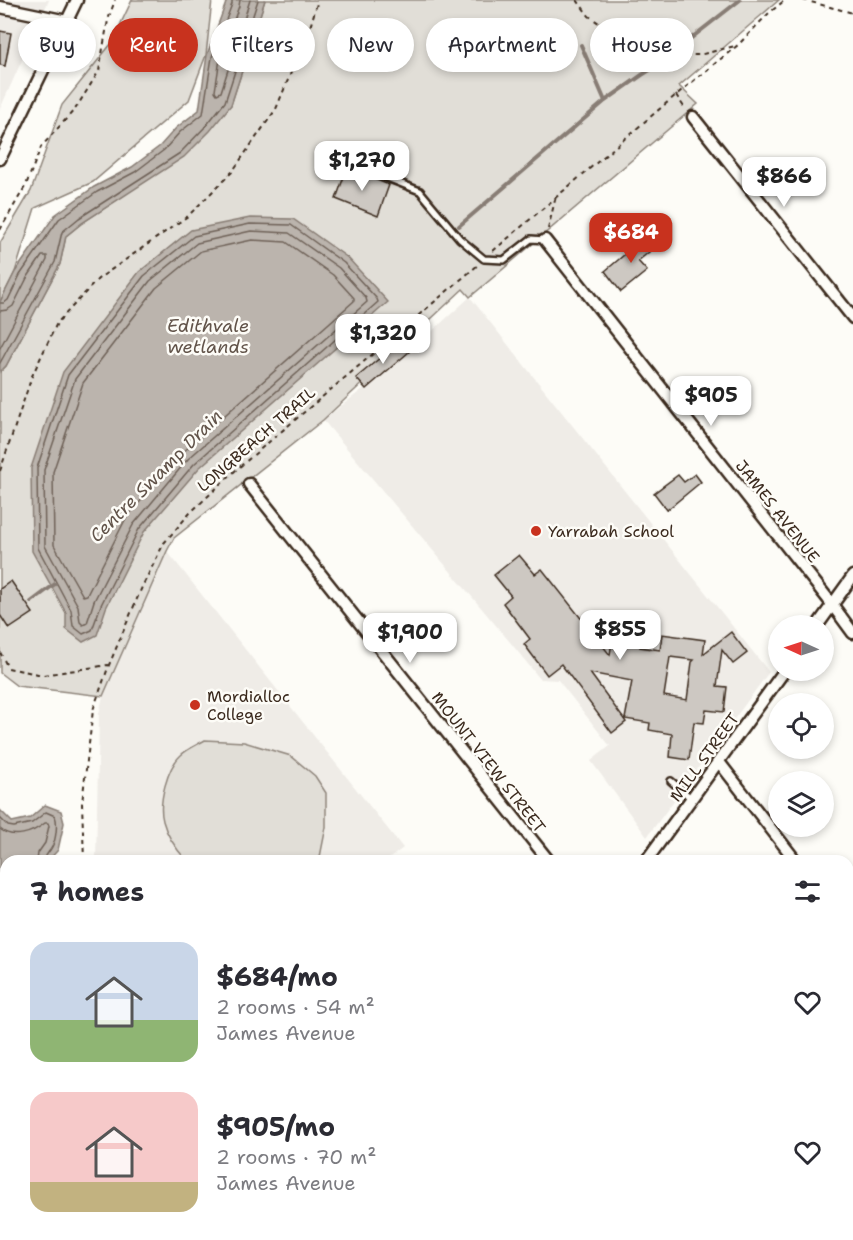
<!DOCTYPE html>
<html lang="en">
<head>
<meta charset="utf-8">
<style>
  body { margin:0; font-family:"Shantell Sans",sans-serif; background:#f7f7f7; color:#2b2b33; height:100vh; display:flex; flex-direction:column; font-size:22px; white-space:nowrap }
  * { box-sizing:border-box; margin:0 }
  p { font-size:20px; color:#7c7c81 }
  .icon { flex:none; width:33px; height:33px; fill:none; stroke:currentColor; stroke-width:2; stroke-linecap:round; stroke-linejoin:round }
  .map { position:relative; flex:1; overflow:hidden }
  .details { position:absolute; left:0px; top:855px; width:854px; height:386px; display:flex; flex-direction:column; background:#fff; border-radius:18px 18px 0 0; box-shadow:0 3px 9px #0003 }
  .details>* { flex:none }
  .banner { position:absolute; left:18px; top:18px; width:818px; height:54px; display:flex; gap:12px }
  .needle { width:39px; rotate:273deg }
  .controls { position:absolute; left:768px; top:615px; display:grid; gap:12px }
  .controls a { display:grid; place-items:center; width:66px; height:66px; border-radius:50%; background:#fff; box-shadow:0 3px 9px #0003; font-size:30px }
  .price { position:absolute; translate:-50% -51px; padding:0 14px; border-radius:12px; background:#fff; color:#222; font-size:20px; line-height:39px; filter:drop-shadow(0 2px 3px #0008) }
  .price::after { content:''; position:absolute; left:50%; top:36px; width:18px; height:14px; margin-left:-9px; background:inherit; clip-path:polygon(0 0,100% 0,50% 100%) }
  .price.on { background:#c8321e; color:#fff }
  ul { padding:0; list-style:none }
  li { display:flex; align-items:center; gap:18px; height:150px; padding:0 30px }
  li span { display:grid; place-items:center; flex:none; width:168px; height:120px; border-radius:18px; color:#555 }
  li>.icon { margin-inline-start:auto }
  span .icon { width:72px; height:72px; fill:#fffc; stroke-width:1 }
  li b { font-size:26px }
  h2 { display:flex; justify-content:space-between; align-items:center; height:72px; padding:0 30px; font-size:26px }
  .tag { padding:0 21px; border-radius:27px; background:#fff; box-shadow:0 3px 9px #0003; font-size:21px; line-height:54px }
  .tag.on { background:#c8321e; color:#fff }
  .map>svg:first-child { display:block }
</style>
</head>
<body>
<div class="map">
<svg width="853" height="1240" viewBox="0 0 853 1240">
  <rect width="100%" height="100%" fill="#fdfcf7"/>
  <filter id="ink" filterUnits="userSpaceOnUse"><feTurbulence type="fractalNoise" baseFrequency=".0167" numOctaves="2"/><feDisplacementMap in="SourceGraphic" scale="12" xChannelSelector="R" yChannelSelector="G"/><feConvolveMatrix kernelMatrix="1 2 1 2 8 2 1 2 1" color-interpolation-filters="sRGB"/></filter>
  <g filter="url(#ink)">
    <path fill="#efece7" d="M0 0H49L0 109Z
      M470 297 769 672 647 837 591 761 610 746 558 680 540 679 510 642 323 420 399 361Z
      M167 551 403 848 386 861H96L99 714 103 696Z
      M51 1234H269V1235L268 1240H50Z"/>
    <path fill="#e1ded7" stroke="#8e847a" stroke-width="1.5" d="M132 0H212L206 55 189 100 93 182 35 208 15 272 0 302V243L31 191 62 105 111 44Z
      M265 0H779L679 86 698 104 470 297 463 289 323 420 174 538 167 551 103 696 17 686 0 673V372L6 366 60 264 66 236 82 223 126 194 231 105Z
      M205 740 244 742 291 756 315 776 326 793V827L320 857 317 861H187C176 849 167 837 163 821 158 803 167 768 181 755 187 749 197 745 205 740Z
      M0 905 6 947V1080L0 1111Z"/>
    <path fill="#bbb4ad" stroke="#887d74" stroke-width="1.5" d="M227 0H265L231 105 210 131 184 157 82 223 66 236 60 264 6 366 0 372V302L15 272 55 215 94 187 132 167 160 146 176 128 199 110 207 55Z
      M250 218 293 219 348 258 388 302 199 468 144 532 106 608 97 635 83 642 66 629V613L32 551 31 468 63 372 139 272 191 230Z
      M45 805 61 811 64 823 58 850 48 861H6V947L0 905V810L12 822 30 818Z
      M6 1168V1234L10 1235 9 1240H0V1175Z"/>
    <g fill="none" stroke-linecap="round" stroke-linejoin="round">
      <path stroke="#6e6157" stroke-width="1.5" d="M240 0 239 6 220 59 215 91 217 94 221 92 250 0
        M250 224 291 225 344 263 377 299 378 302 194 464 139 529 101 605 92 630 83 634 73 626 71 610 38 548 37 468 68 375 144 276 194 236Z
        M251 231 289 233 339 268 366 298 367 302 188 459 133 525 94 601 87 623 83 625 80 622 78 606 45 546 44 470 75 379 150 281 197 243Z
        M252 240 286 242 333 275 354 298V301L182 453 126 518 87 595 83 596 54 545 53 472 83 383 156 288 201 251Z
        M0 303H4L8 300 20 275 59 219 97 192 135 172 164 150 180 132 203 114 212 57 232 4V0
        M0 311 7 310 13 306 27 278 42 256H47V260L0 348
        M0 363 55 262 62 232 79 218 180 153 205 127 225 102 258 0
        M0 818 8 826 14 827 32 823 46 812 55 816C58 823 56 840 52 847 49 853 45 854 44 861
        M0 829C13 840 33 833 45 823H48L49 826 45 843 38 853 37 861"/>
      <path stroke="#887d74" stroke-width="4" d="M581 45 605 101
        M459 226 605 101 642 75 653 68 740 0
        M31 602 55 584"/>
    </g>
    <path fill="#cdc8c2" stroke="#3b2a1e" stroke-width="1.5" fill-rule="evenodd" d="M0 31 11 33 5 66 0 65Z
      M347 168 389 185 378 216 336 199Z
      M650 233 659 244 638 261 647 271 621 292 605 271Z
      M400 341 409 352 366 389 356 378Z
      M695 474 701 482 667 510 654 493 678 475 684 482Z
      M519 555 535 574 542 569 610 655 613 634 641 639 640 647 660 650 662 634 705 640 703 654 731 632 747 653 733 664 722 650 717 686 727 687 724 712 706 710 704 723 694 722 689 760 670 757 672 734 649 730 650 723 625 719 632 681 590 673 626 722 612 733 561 664 547 675 524 644 530 639 503 603 511 596 494 575ZM670 657 694 660 692 662 687 700 664 696Z
      M11 581 33 613 9 629 0 615V589Z"/>
    <g fill="none" stroke-linecap="round" stroke-linejoin="round">
      <g stroke="#3b2a1e" stroke-width="10">
        <path id="lane" d="M329 155 420 191 460 239 484 259 504 260 531 239 545 240
          M671 781 692 799"/>
      </g>
      <g stroke="#3b2a1e" stroke-width="15">
        <path id="street" d="M0 7 67 21
          M693 117 853 318
          M0 159 77 0
          M545 240 828 599 853 633
          M249 484 549 861
          M817 626 853 576
          M719 762 796 861
          M646 861 785 670
          M848 927 853 934
          M658 1234 667 1240
          M284 1240 285 1234"/>
      </g>
      <path stroke="#3b2a1e" stroke-width="2" stroke-dasharray="4.5 4.5" stroke-linecap="butt" d="M577 0 589 16 617 36 649 40 678 55H699L735 46
        M803 0 853 13
        M676 95 686 110
        M548 229 556 196
        M0 230 26 185 41 147 76 108 99 71 108 20 115 0
        M493 251 676 95 738 45 768 14 785 0
        M0 471 32 376 57 323 98 279 188 216 232 172 276 109 311 24 318 0
        M0 652 8 668 43 675 108 665
        M84 861 82 803 93 710 109 665 142 587 164 543 190 513 237 469 478 265
        M43 1240V1234"/>
      <use href="#lane" stroke="#fdfcf7" stroke-width="5"/>
      <use href="#street" stroke="#fdfcf7" stroke-width="10"/>
    </g>
  </g>
  <g fill="#c8321e" stroke="#fdfcf7" stroke-width="2">
    <circle cx="536" cy="531" r="6"/>
    <circle cx="195" cy="705" r="6"/>
  </g>
  <g text-anchor="middle" stroke-width="5" stroke-linejoin="round" paint-order="stroke">
    <g font-size="16" fill="#3b2a1e" stroke="#fdfcf7">
      <text transform="translate(256 439) rotate(-41)" y="6">LONGBEACH TRAIL</text>
      <text transform="translate(778 511) rotate(52)" y="6">JAMES AVENUE</text>
      <text transform="translate(704 757) rotate(-54)" y="6">MILL STREET</text>
      <text transform="translate(489 762) rotate(52)" y="6">MOUNT VIEW STREET</text>
    </g>
    <g font-size="16" fill="#3b2a1e" stroke="#fdfcf7" text-anchor="start">
      <text x="548" y="537">Yarrabah School</text>
      <text x="207" y="702">Mordialloc<tspan x="207" dy="18">College</tspan></text>
    </g>
    <g font-size="18" font-style="italic" fill="#615349" stroke="#fdfcf7">
      <text x="208" y="332">Edithvale<tspan x="208" dy="21">wetlands</tspan></text>
      <text transform="translate(156 476) rotate(-45)" y="6">Centre Swamp Drain</text>
    </g>
  </g>
</svg>
<div class="controls">
<a><svg class="needle" viewBox="-14 -14 28 28"><path d="M0-13l5 13h-10z" fill="#e53935"/><path d="M0 13l5-13h-10z" fill="#7c7c81"/></svg></a>
<a><svg class="icon" aria-label="locate" viewBox="0 0 24 24"><circle cx="12" cy="12" r="6"/><path d="M12 2v4M12 18v4M2 12h4M18 12h4"/></svg></a>
<a><svg class="icon" aria-label="layers" viewBox="0 0 24 24"><path d="M12 4l9 5-9 5-9-5zM3 14l9 5 9-5"/></svg></a>
</div>
<b class="price" style="left:362px;top:192px">$1,270</b>
<b class="price" style="left:784px;top:208px">$866</b>
<b class="price on" style="left:631px;top:264px">$684</b>
<b class="price" style="left:383px;top:365px">$1,320</b>
<b class="price" style="left:711px;top:427px">$905</b>
<b class="price" style="left:620px;top:661px">$855</b>
<b class="price" style="left:410px;top:664px">$1,900</b>
<div class="banner">
<a class="tag">Buy</a>
<a class="tag on">Rent</a>
<a class="tag">Filters</a>
<a class="tag">New</a>
<a class="tag">Apartment</a>
<a class="tag">House</a>
</div>
<section class="details">
<h2>7 homes<svg class="icon" aria-label="filters" viewBox="0 0 24 24"><path d="M4 7h16M4 17h16"/><circle cx="9" cy="7" r="2"/><circle cx="15" cy="17" r="2"/></svg></h2>
<ul>
<li><span style="background:linear-gradient(#c9d6e8 65%,#8fb573 0)"><svg class="icon" aria-label="home" viewBox="0 0 24 24"><path d="M3 11l9-7 9 7M6 9v11h12V9"/></svg></span><div><b>$684/mo</b><p>2 rooms · 54 m²</p><p>James Avenue</p></div><svg class="icon" aria-label="heart" viewBox="0 0 24 24"><path d="M12 20l-8-8c-3-5 5-10 8-4 3-6 11-1 8 4z"/></svg></li>
<li><span style="background:linear-gradient(#f6c9c9 75%,#c2b280 0)"><svg class="icon" aria-label="home" viewBox="0 0 24 24"><path d="M3 11l9-7 9 7M6 9v11h12V9"/></svg></span><div><b>$905/mo</b><p>2 rooms · 70 m²</p><p>James Avenue</p></div><svg class="icon" aria-label="heart" viewBox="0 0 24 24"><path d="M12 20l-8-8c-3-5 5-10 8-4 3-6 11-1 8 4z"/></svg></li>
</ul>
</section>
</div>
</body>
</html>
